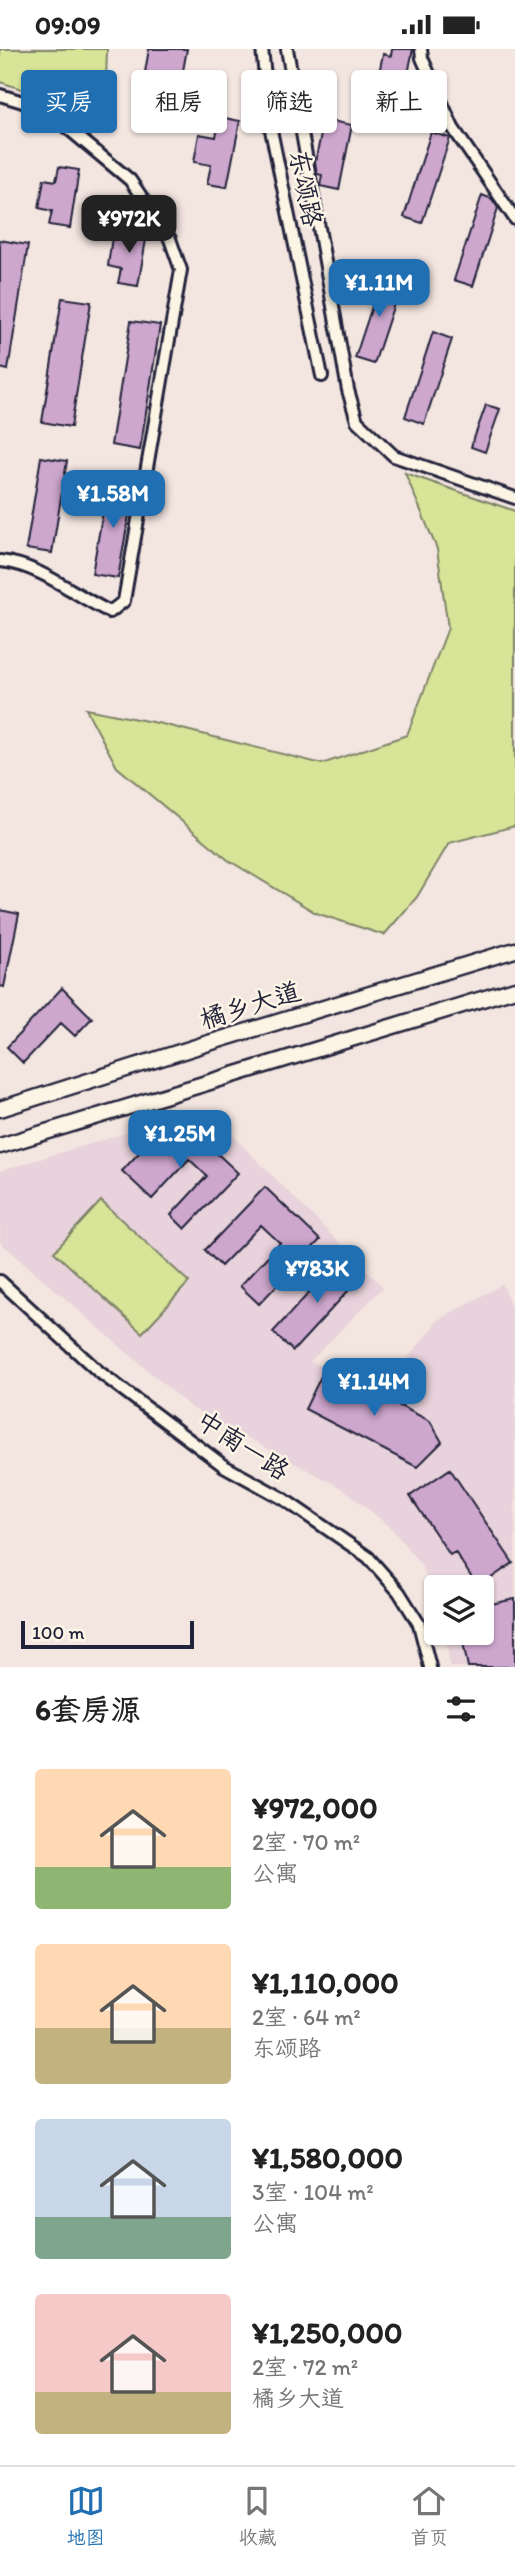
<!DOCTYPE html>
<html lang="zh">
<head>
<meta charset="utf-8">
<style>
  body { margin:0; font-family:Itim,"LXGW WenKai TC",sans-serif; background:#f2f2f2; color:#222; height:100vh; display:flex; flex-direction:column; font-size:26px; white-space:nowrap }
  * { box-sizing:border-box; margin:0 }
  p { font-size:23px; color:#767676 }
  .icon { flex:none; width:38px; height:38px; fill:none; stroke:currentColor; stroke-width:2; stroke-linecap:round; stroke-linejoin:round }
  .map { position:relative; height:1618px; overflow:hidden }
  .drawer { display:flex; flex-direction:column; background:#fff; flex:1 }
  .drawer>* { flex:none }
  .top-card { position:absolute; left:21px; top:21px; width:474px; height:63px; display:flex; gap:14px }
  .fabs { position:absolute; left:424px; top:1526px; display:grid; gap:14px }
  .fabs a { display:grid; place-items:center; width:70px; height:70px; border-radius:7px; background:#fff; box-shadow:0 2px 5px #0004; font-size:35px }
  .scale { position:absolute; left:21px; bottom:18px; width:173px; box-sizing:border-box; padding-left:7px; border:4px solid #22223b; border-top:0; font-size:19px; line-height:24px; white-space:nowrap; color:#22223b; -webkit-text-stroke:5px #fcf5e5; paint-order:stroke }
  .price { position:absolute; translate:-50% -60px; padding:0 16px; border-radius:14px; background:#1f6fb2; color:#fff; font-size:23px; line-height:46px; filter:drop-shadow(0 2px 4px #0008) }
  .price::after { content:''; position:absolute; left:50%; top:42px; width:21px; height:16px; margin-left:-10px; background:inherit; clip-path:polygon(0 0,100% 0,50% 100%) }
  .price.active { background:#222; color:#fff }
  ul { padding:0; list-style:none }
  li { display:flex; align-items:center; gap:21px; height:175px; padding:0 35px }
  li span { display:grid; place-items:center; flex:none; width:196px; height:140px; border-radius:7px; color:#555 }
  li>.icon { margin-inline-start:auto }
  span .icon { width:84px; height:84px; fill:#fffc; stroke-width:1 }
  li b { font-size:30px }
  h2 { display:flex; justify-content:space-between; align-items:center; height:84px; padding:0 35px; font-size:30px }
  .tag { padding:0 24px; border-radius:7px; background:#fff; box-shadow:0 2px 5px #0004; font-size:24px; line-height:63px }
  .tag.active { background:#1f6fb2; color:#fff }
  .status { display:flex; justify-content:space-between; align-items:center; height:49px; padding:0 35px; background:#fff; direction:ltr }
  .status svg { height:19px; fill:currentColor }
  .dock { display:flex; justify-content:space-around; align-items:center; height:98px; border-top:2px solid #e0e0e0; background:#fff; font-size:19px; color:#767676 }
  .dock a { display:grid; justify-items:center; gap:4px }
  .dock .active { color:#1f6fb2 }
  .map>svg:first-child { display:block }
</style>
</head>
<body>
<div class="status"><b>09:09</b><svg viewBox="0 0 49 12"><path d="M0 12V9h3v3zM5 12V6h3v6zM10 12V3h3v9zM15 12V0h3v12zM26 1h20v11H26zM47 4h2v5h-2z"/></svg></div>
<div class="map">
<svg width="515" height="1618" viewBox="0 0 515 1618">
  <rect width="100%" height="100%" fill="#f3e5e0"/>
  <filter id="ink" filterUnits="userSpaceOnUse"><feTurbulence type="fractalNoise" baseFrequency=".0143" numOctaves="2"/><feDisplacementMap in="SourceGraphic" scale="14" xChannelSelector="R" yChannelSelector="G"/><feConvolveMatrix kernelMatrix="1 2 1 2 8 2 1 2 1" color-interpolation-filters="sRGB"/></filter>
  <g filter="url(#ink)">
    <path fill="#e8d2db" d="M206 1060 383 1238 310 1313 387 1336 438 1271 503 1235 515 1271V1618H450L445 1584H481V1538H436V1551L421 1516 392 1480 345 1441 190 1358 0 1193V1122Z"/>
    <path fill="#d8e497" stroke="#7d8369" stroke-width="2" d="M0 0H107L105 67 0 33Z
      M405 424 515 462V777L449 794 417 848 384 886 316 864 228 811 117 718 86 660 162 675 322 715 407 686 448 579 437 500Z
      M101 1152 189 1233 142 1284 54 1203Z"/>
    <path fill="#cea7ce" stroke="#22223b" stroke-width="2" d="M149 0H187L178 49 159 45 162 27 145 23Z
      M392 0H413L400 65 381 62 384 50 374 48 383 5 391 7Z
      M220 68 240 72 227 138 207 135 211 116 194 113 199 85 216 88Z
      M331 72 352 76 339 141 320 137 322 126 317 125 315 113 322 81 329 82Z
      M431 83 450 89 422 174 404 168Z
      M59 118 79 121 70 179 49 176 52 162 39 159 44 130 56 132Z
      M482 146 492 150 498 159 473 237 454 231Z
      M127 176 148 179 138 237 118 234 121 220 108 217 112 188 125 190Z
      M0 191 28 196 8 321 0 319Z
      M383 224 402 231 374 315 355 309Z
      M62 249 91 253 71 378 42 373Z
      M131 272 160 276 140 401 111 396Z
      M433 283 452 290 424 375 405 368Z
      M486 356 500 360 485 403 471 398Z
      M41 408 67 412 52 504 26 500Z
      M108 433 134 437 118 529 92 525Z
      M0 861 19 865 4 938 0 937Z
      M62 939 92 969 75 987 61 974 23 1014 7 998Z
      M166 1075 178 1087 187 1076 238 1124 185 1180 171 1166 207 1127 189 1110 152 1150 122 1122Z
      M265 1138 320 1191 259 1255 240 1237 280 1194 261 1176 221 1217 205 1201Z
      M340 1210 360 1229 293 1302 273 1283Z
      M325 1319 430 1372 442 1393 417 1418 305 1360Z
      M450 1420 513 1514 478 1538 455 1503 450 1506 410 1447Z
      M515 1550V1618H468L461 1584H481V1557Z"/>
    <g fill="none" stroke-linecap="round" stroke-linejoin="round">
      <g stroke="#22223b" stroke-width="16">
        <path id="minor" d="M262 0 271 81 322 327
          M287 0 348 341 357 372 394 407 515 449
          M421 0 422 9 453 79 515 170
          M0 46 23 53 64 76 130 131 170 190 181 221 124 552 110 563C74 546 41 516 0 512
          M0 1232 98 1322 224 1417 282 1449 368 1508 399 1543 419 1575 430 1618"/>
      </g>
      <g stroke="#22223b" stroke-width="19">
        <path id="major" d="M0 1060 202 996 515 901
          M0 1097 515 940"/>
      </g>
      <use href="#minor" stroke="#fcf5e5" stroke-width="10"/>
      <use href="#major" stroke="#fcf5e5" stroke-width="14"/>
    </g>
  </g>
  <g text-anchor="middle" stroke-width="5" stroke-linejoin="round" paint-order="stroke">
    <g font-size="26" fill="#22223b" stroke="#fcf5e5">
      <text transform="translate(306 139) rotate(79)" y="9">东颂路</text>
      <text transform="translate(250 956) rotate(-17)" y="9">橘乡大道</text>
      <text transform="translate(243 1396) rotate(33)" y="9">中南一路</text>
    </g>
  </g>
</svg>
<div class="fabs">
<a><svg class="icon" aria-label="layers" viewBox="0 0 24 24"><path d="M12 4l9 5-9 5-9-5zM3 14l9 5 9-5"/></svg></a>
</div>
<div class="scale">100 m</div>
<b class="price active" style="left:129px;top:206px">¥972K</b>
<b class="price" style="left:379px;top:270px">¥1.11M</b>
<b class="price" style="left:113px;top:481px">¥1.58M</b>
<b class="price" style="left:180px;top:1121px">¥1.25M</b>
<b class="price" style="left:317px;top:1256px">¥783K</b>
<b class="price" style="left:374px;top:1369px">¥1.14M</b>
<div class="top-card">
<a class="tag active">买房</a>
<a class="tag">租房</a>
<a class="tag">筛选</a>
<a class="tag">新上</a>
</div>
</div>
<section class="drawer">
<h2>6套房源<svg class="icon" aria-label="filters" viewBox="0 0 24 24"><path d="M4 7h16M4 17h16"/><circle cx="9" cy="7" r="2"/><circle cx="15" cy="17" r="2"/></svg></h2>
<ul>
<li><span style="background:linear-gradient(#ffd9b3 70%,#8fb573 0)"><svg class="icon" aria-label="home" viewBox="0 0 24 24"><path d="M3 11l9-7 9 7M6 9v11h12V9"/></svg></span><div><b>¥972,000</b><p>2室 · 70 m²</p><p>公寓</p></div></li>
<li><span style="background:linear-gradient(#ffd9b3 60%,#c2b280 0)"><svg class="icon" aria-label="home" viewBox="0 0 24 24"><path d="M3 11l9-7 9 7M6 9v11h12V9"/></svg></span><div><b>¥1,110,000</b><p>2室 · 64 m²</p><p>东颂路</p></div></li>
<li><span style="background:linear-gradient(#c9d6e8 70%,#7fa58c 0)"><svg class="icon" aria-label="home" viewBox="0 0 24 24"><path d="M3 11l9-7 9 7M6 9v11h12V9"/></svg></span><div><b>¥1,580,000</b><p>3室 · 104 m²</p><p>公寓</p></div></li>
<li><span style="background:linear-gradient(#f6c9c9 70%,#c2b280 0)"><svg class="icon" aria-label="home" viewBox="0 0 24 24"><path d="M3 11l9-7 9 7M6 9v11h12V9"/></svg></span><div><b>¥1,250,000</b><p>2室 · 72 m²</p><p>橘乡大道</p></div></li>
</ul>
</section>
<nav class="dock">
<a class="active"><svg class="icon" aria-label="map" viewBox="0 0 24 24"><path d="M3 6l6-2 6 2 6-2v14l-6 2-6-2-6 2zM9 4v14M15 6v14"/></svg>地图</a>
<a><svg class="icon" aria-label="saved" viewBox="0 0 24 24"><path d="M7 4h10v16l-5-4-5 4z"/></svg>收藏</a>
<a><svg class="icon" aria-label="home" viewBox="0 0 24 24"><path d="M3 11l9-7 9 7M6 9v11h12V9"/></svg>首页</a>
</nav>
</body>
</html>
